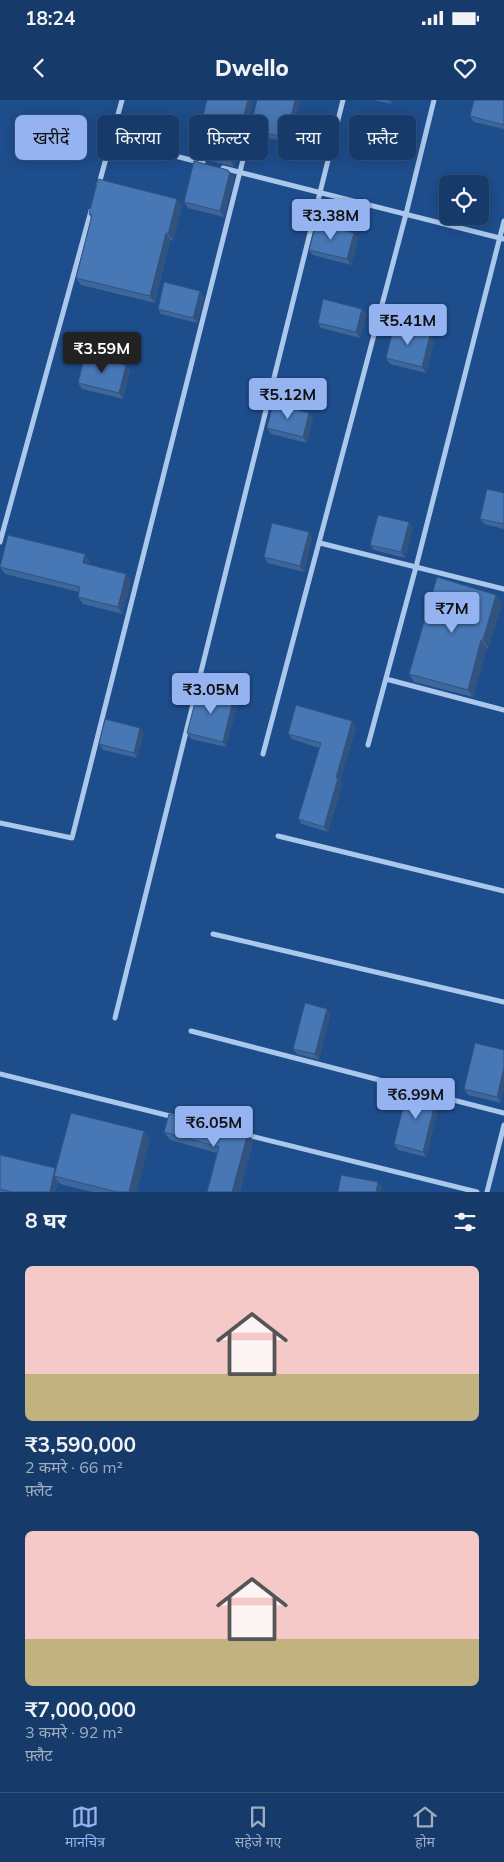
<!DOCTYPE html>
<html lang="hi">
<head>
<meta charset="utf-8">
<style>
  body { margin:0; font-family:Mulish,"Noto Sans Devanagari",sans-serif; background:#234571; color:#f1f3f6; height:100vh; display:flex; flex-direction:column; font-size:19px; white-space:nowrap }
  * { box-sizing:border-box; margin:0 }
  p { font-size:16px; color:#9eadc0 }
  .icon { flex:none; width:28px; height:28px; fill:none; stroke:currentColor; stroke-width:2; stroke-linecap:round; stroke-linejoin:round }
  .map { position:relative; height:1092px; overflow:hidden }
  .drawer { display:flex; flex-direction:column; background:#163a69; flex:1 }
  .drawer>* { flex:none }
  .banner { position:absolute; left:15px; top:15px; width:475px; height:45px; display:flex; gap:10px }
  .fabs { position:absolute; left:439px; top:75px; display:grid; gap:10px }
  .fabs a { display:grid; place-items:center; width:50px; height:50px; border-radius:8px; background:#163a69; box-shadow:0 2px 12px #0003,0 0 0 1px #35547d; font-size:25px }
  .price { position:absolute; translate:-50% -42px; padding:0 11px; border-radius:5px; background:#95b2f1; color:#111; font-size:16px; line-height:32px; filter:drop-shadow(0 1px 2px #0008) }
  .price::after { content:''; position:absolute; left:50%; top:30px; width:15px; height:11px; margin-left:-8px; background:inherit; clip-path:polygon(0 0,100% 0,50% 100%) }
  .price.selected { background:#222; color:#fff }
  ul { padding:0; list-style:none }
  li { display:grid; align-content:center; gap:10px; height:265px; padding:0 25px }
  li span { display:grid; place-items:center; height:155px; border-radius:8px; color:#555 }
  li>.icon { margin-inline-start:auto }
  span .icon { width:90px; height:90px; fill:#fffc; stroke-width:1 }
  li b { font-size:21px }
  h2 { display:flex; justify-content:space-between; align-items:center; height:60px; padding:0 25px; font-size:21px }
  .chip { padding:0 18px; border-radius:8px; background:#163a69; box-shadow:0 2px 12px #0003,0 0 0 1px #35547d; font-size:18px; line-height:45px }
  .chip.selected { background:#95b2f1; color:#111 }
  .status { display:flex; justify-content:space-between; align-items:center; height:35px; padding:0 25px; background:#163a69; direction:ltr }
  .status svg { height:14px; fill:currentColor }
  header { display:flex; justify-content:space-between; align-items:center; height:65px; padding:0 25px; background:#163a69; font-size:22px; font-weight:800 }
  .dock { display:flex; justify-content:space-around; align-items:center; height:70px; border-top:1px solid #35547d; background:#163a69; font-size:14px; color:#9eadc0 }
  .dock a { display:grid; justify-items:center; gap:2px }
  .dock .selected { color:#95b2f1 }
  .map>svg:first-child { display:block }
</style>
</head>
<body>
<div class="status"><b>18:24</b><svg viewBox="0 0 49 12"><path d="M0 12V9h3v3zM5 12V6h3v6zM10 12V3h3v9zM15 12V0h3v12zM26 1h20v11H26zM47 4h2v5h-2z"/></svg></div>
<header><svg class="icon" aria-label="back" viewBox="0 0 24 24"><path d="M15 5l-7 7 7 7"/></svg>Dwello<svg class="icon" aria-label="heart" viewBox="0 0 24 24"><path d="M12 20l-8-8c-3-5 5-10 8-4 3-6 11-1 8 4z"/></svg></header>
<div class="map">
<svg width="504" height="1092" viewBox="0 0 504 1092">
  <rect width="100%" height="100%" fill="#1e4d8c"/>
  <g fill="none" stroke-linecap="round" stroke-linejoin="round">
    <path stroke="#abc8ec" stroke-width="5" d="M111 40 203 63
      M223 68 504 139
      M99 84 122 0
      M0 442 91 111
      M320 443 504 489
      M386 579 504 610
      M368 645 416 467 504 121
      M263 654 406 114 434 0
      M0 723 72 738 252 24
      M278 736 504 791
      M213 834 504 902
      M115 918 343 0
      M191 931 414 989
      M0 974 174 1017
      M422 992 504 1013
      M243 1034 477 1092
      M487 1092 504 1025"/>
  </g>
  <path fill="#3d669b" d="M257 0H300L290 43 254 35 250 29Z
    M373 0H392L391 4Z
    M504 0V29L474 22 470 16Z
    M253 2 234 67 200 58 196 52 198 47 196 44Z
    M412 29 415 35 410 58 367 48 363 42Z
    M232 75 234 78 224 117 188 108 184 102Z
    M182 105 173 141 170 140 155 203 81 185 76 178 91 118 89 114Z
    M358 138 351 165 313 155 309 150Z
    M200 191 204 197 197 223 161 214 158 209Z
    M362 209 366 214 360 238 321 228 318 223Z
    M430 235 434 241 426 273 390 264 386 258Z
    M130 270 123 299 82 289 78 283Z
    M309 313 313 318 307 343 271 334 267 328Z
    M504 393V429L484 424 480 419Z
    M409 422 413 428 405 458 374 450 370 445Z
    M309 432 312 438 304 472 268 463 264 457Z
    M90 461 89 465 126 474 131 481 122 514 83 504 78 497 79 492 5 474 0 467Z
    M496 495 502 503 488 548H487L473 597 414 582 409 574Z
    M234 596 238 602 226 647 191 639 187 633Z
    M356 627 340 681 342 684 328 732 302 724 298 719 319 648 292 639 288 634Z
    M140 628 144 633 137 658 103 650 99 644Z
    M327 909 330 915 319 960 297 954 293 949Z
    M475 943 501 1003 468 995 464 989Z
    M437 995 440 1001 426 1057 398 1050 394 1044Z
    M144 1031 150 1039 137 1092H92L60 1084 58 1081 55 1092H0V1055L56 1069Z
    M164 1032 248 1033 253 1041 240 1092H207L217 1053 170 1040Z"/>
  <path fill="#32537e" d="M248 0H252L253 2 234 67 231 61Z
    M295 0H300L290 43 286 38Z
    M388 0H392L391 4Z
    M412 29 415 35 410 58 406 53Z
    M228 70 234 78 224 117 220 111Z
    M177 99 182 105 173 141 168 134Z
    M166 133 170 140 155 203 150 196Z
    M354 133 358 138 351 165 347 159Z
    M200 191 204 197 197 223 193 218Z
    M362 209 366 214 360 238 356 232Z
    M430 235 434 241 426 273 422 267Z
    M126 265 130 270 123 299 119 293Z
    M309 313 313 318 307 343 303 337Z
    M409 422 413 428 405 458 401 452Z
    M309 432 312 438 304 472 300 466Z
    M85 454 90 461 88 470 83 463Z
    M126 474 131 481 122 514 118 507Z
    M496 495 502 503 488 548 483 540Z
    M481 540 487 548 473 597 468 590Z
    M234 596 238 602 226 647 223 642Z
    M352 621 356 627 340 681 342 684 328 732 324 727 336 678Z
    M140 628 144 633 137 658 134 653Z
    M327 909 330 915 319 960 315 954Z
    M504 968V990L501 1003 497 997Z
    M437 995 440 1001 426 1057 423 1052Z
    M144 1031 150 1039 137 1092H129Z
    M248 1033 253 1041 240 1092H232Z
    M55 1068 59 1074 54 1076 58 1081 55 1092H50Z
    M378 1082 382 1087 381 1092H376Z"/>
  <path fill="#4777b4" stroke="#32537e" d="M207 0H248L231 61 196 52 199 44H196Z
    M257 0H295L286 38 250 29Z
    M474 0H504V25L470 16Z
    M369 18 412 29 406 53 363 42Z
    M194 61 228 70V72H230L220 111 184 102Z
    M98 79 177 99 168 134 166 133 150 196 76 178 92 115 89 114Z
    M316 123 354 133 347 159 309 150Z
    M164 182 200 191 193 218 158 209Z
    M323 199 362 209 356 232 318 223Z
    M394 226 430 235 422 267 386 258Z
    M85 254 126 265 119 293 78 283Z
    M273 304 309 313 303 337 267 328Z
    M487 389 504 393V424L480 419Z
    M378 415 409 422 401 452 370 445Z
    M272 423 309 432 300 466 264 457Z
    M8 435 85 454 83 463 126 474 118 507 78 497 80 487 0 467Z
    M437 477 496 495 483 540H481L468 590 409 574Z
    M199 587 234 596 223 642 187 633Z
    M296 605 352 621 336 678H338L324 727 298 719 321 643 288 634Z
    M105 619 140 628 134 653 99 644Z
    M305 903 327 909 315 954 293 949Z
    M475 943 504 950V968L497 997 464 989Z
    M408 988 437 995 423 1052 394 1044Z
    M71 1013 144 1031 129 1092H117L54 1076Z
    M169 1014 248 1033 232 1092H207L219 1047 164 1032Z
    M0 1055 55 1068 50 1092H12L0 1089Z
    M341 1075 378 1082 376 1092H338Z"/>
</svg>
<div class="fabs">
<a><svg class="icon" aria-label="locate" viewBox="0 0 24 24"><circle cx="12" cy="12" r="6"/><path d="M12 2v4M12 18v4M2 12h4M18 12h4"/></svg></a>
</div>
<b class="price" style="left:331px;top:141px">₹3.38M</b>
<b class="price" style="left:408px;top:246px">₹5.41M</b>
<b class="price selected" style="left:102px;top:274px">₹3.59M</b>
<b class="price" style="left:288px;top:320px">₹5.12M</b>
<b class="price" style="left:452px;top:534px">₹7M</b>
<b class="price" style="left:211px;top:615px">₹3.05M</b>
<b class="price" style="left:416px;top:1020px">₹6.99M</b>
<b class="price" style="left:214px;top:1048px">₹6.05M</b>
<div class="banner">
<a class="chip selected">खरीदें</a>
<a class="chip">किराया</a>
<a class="chip">फ़िल्टर</a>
<a class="chip">नया</a>
<a class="chip">फ़्लैट</a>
</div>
</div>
<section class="drawer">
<h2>8 घर<svg class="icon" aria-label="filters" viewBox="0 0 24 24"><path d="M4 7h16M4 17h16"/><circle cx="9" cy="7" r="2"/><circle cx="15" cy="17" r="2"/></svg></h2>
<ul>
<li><span style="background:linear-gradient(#f6c9c9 70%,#c2b280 0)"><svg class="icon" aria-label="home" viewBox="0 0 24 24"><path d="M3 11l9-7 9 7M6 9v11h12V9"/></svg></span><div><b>₹3,590,000</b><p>2 कमरे · 66 m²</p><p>फ़्लैट</p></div></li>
<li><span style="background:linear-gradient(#f6c9c9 70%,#c2b280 0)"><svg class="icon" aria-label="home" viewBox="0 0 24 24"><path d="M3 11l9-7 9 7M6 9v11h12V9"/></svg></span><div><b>₹7,000,000</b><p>3 कमरे · 92 m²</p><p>फ़्लैट</p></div></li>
</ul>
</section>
<nav class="dock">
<a class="selected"><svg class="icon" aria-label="map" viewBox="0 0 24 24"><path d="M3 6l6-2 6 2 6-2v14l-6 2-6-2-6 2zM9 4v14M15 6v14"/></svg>मानचित्र</a>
<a><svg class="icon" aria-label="saved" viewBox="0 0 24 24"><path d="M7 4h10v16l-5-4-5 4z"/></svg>सहेजे गए</a>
<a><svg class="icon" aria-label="home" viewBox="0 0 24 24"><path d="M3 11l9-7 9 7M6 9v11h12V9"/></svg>होम</a>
</nav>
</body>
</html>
